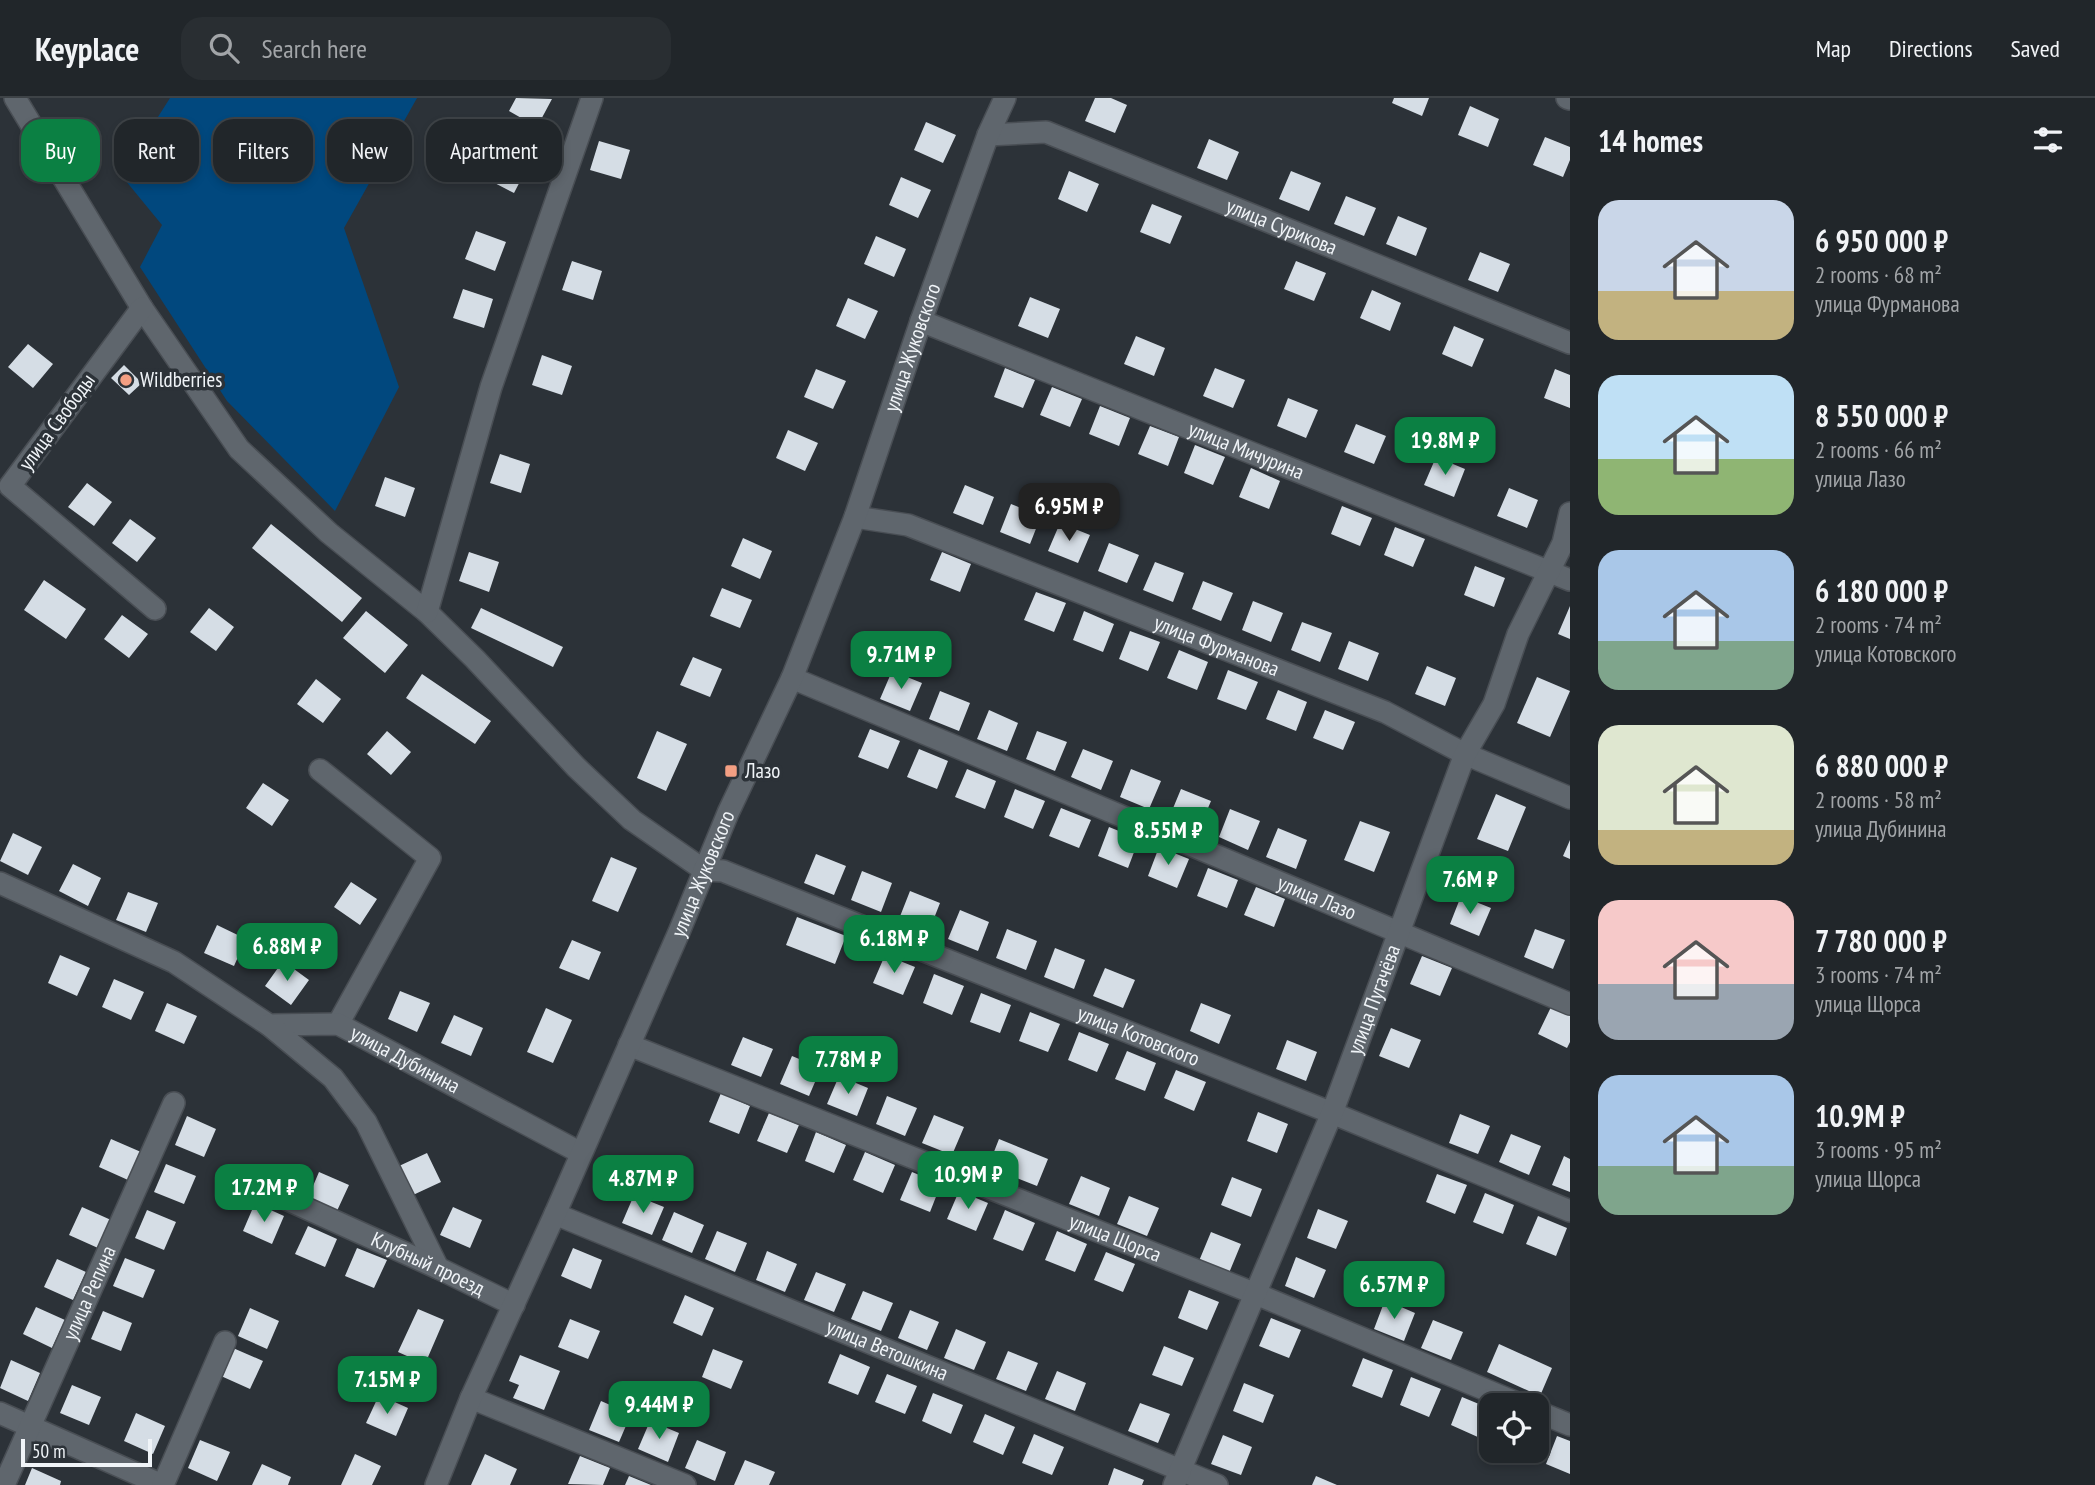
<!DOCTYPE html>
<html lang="en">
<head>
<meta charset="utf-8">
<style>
  body { margin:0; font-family:"PT Sans Narrow",sans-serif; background:#292e32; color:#f1f3f6; height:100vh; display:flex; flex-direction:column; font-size:26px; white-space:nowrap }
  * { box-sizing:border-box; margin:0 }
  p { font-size:23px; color:#a2a5a8 }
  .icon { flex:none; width:38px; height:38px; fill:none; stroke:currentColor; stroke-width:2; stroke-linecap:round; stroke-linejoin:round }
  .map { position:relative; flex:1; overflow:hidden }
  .side { display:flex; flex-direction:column; background:#21262a; width:525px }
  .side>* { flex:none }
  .banner { position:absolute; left:21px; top:21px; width:665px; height:63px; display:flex; gap:14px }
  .buttons { position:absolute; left:1479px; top:1295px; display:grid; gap:14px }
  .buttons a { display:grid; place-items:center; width:70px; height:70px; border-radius:14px; background:#21262a; box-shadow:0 4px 10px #0003,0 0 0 2px #3e4347; font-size:35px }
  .scale { position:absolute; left:21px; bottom:18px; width:131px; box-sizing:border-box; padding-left:7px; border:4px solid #f0f4f8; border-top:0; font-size:19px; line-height:24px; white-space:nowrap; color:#f0f4f8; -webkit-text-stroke:5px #2c3238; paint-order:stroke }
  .price { position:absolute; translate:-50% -60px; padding:0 16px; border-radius:14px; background:#0b8043; color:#fff; font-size:23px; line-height:46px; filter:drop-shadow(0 2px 4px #0008) }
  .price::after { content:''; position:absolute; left:50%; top:42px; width:21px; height:16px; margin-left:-10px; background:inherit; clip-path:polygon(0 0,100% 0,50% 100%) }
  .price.active { background:#222; color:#fff }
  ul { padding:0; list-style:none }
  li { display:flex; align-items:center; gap:21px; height:175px; padding:0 28px }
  li span { display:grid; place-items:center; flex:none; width:196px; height:140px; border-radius:21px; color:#555 }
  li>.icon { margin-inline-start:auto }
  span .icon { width:84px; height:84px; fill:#fffc; stroke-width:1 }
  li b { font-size:30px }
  h2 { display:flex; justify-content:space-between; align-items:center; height:84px; padding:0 28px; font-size:30px }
  .tag { padding:0 24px; border-radius:21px; background:#21262a; box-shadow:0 4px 10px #0003,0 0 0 2px #3e4347; font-size:24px; line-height:63px }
  .tag.active { background:#0b8043; color:#fff }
  header { display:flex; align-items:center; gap:42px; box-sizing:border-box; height:98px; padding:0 35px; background:#21262a; border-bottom:2px solid #3e4347 }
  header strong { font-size:33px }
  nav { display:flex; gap:38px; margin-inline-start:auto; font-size:24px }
  .search { width:490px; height:63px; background:#292e32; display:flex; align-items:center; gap:18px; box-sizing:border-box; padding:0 24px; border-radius:21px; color:#a2a5a8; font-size:26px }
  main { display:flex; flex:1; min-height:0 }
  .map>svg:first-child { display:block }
</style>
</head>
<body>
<header>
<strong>Keyplace</strong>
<div class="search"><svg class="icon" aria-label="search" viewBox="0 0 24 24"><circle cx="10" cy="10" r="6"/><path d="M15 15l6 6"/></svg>Search here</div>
<nav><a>Map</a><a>Directions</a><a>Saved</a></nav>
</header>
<main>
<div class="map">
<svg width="1570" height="1387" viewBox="0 0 1570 1387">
  <rect width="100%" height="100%" fill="#2c3238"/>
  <path fill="#01487e" d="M170 0H417L344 130 399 289 335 413 227 303 140 169 162 127 121 77Z"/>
  <path fill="#d5dde5" d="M516 0 552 1 537 29 509 13Z
    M1095 0H1111L1127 7 1115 35 1085 23Z
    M1394 0H1429L1422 18 1392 5Z
    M1470 8 1499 21 1488 49 1458 37Z
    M926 24 956 37 943 65 914 52Z
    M1545 39 1570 49V62L1563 79 1533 67Z
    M1209 41 1239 54 1227 82 1197 70Z
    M599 43 630 52 621 81 590 72Z
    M500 53 528 68 514 95 485 80Z
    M1069 73 1099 86 1087 114 1058 101Z
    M1291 73 1321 85 1309 113 1279 101Z
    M901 79 931 92 918 120 889 107Z
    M1346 98 1376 110 1364 138 1334 126Z
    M1152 106 1182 118 1170 146 1140 134Z
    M1398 118 1427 130 1416 158 1386 146Z
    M476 133 506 144 495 173 465 161Z
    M876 138 906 151 894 179 864 166Z
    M1480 154 1510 166 1498 194 1468 182Z
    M572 163 602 173 593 202 562 192Z
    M1296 163 1326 175 1314 203 1284 191Z
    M463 191 493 201 484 230 453 220Z
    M1372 192 1401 205 1390 233 1360 220Z
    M1030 199 1060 211 1048 240 1018 228Z
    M848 200 878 213 865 241 836 228Z
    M1454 228 1484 241 1472 269 1442 256Z
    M1136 238 1165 250 1154 278 1124 266Z
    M28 246 53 266 33 290 8 269Z
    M542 257 572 268 562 297 532 287Z
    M124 267 142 285 129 297 111 280Z
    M1005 270 1035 282 1023 310 994 299Z
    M1215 270 1245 282 1233 310 1203 298Z
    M816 271 846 283 833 311 804 299Z
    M1555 271 1570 277V310L1544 300Z
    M1052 289 1082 301 1070 329 1040 317Z
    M1288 300 1318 312 1306 340 1277 328Z
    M1100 308 1130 320 1119 348 1089 336Z
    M1356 326 1386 338 1374 366 1344 354Z
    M1150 328 1179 339 1168 368 1138 356Z
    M788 332 818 345 805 373 776 360Z
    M1195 347 1225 359 1213 387 1184 375Z
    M500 356 530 366 521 395 490 385Z
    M1436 359 1465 371 1454 399 1424 387Z
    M1251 370 1280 383 1269 411 1239 399Z
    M385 379 415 390 405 419 375 408Z
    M87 385 112 404 94 428 68 409Z
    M965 387 994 399 983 427 953 415Z
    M1509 390 1538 402 1527 430 1497 418Z
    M1011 406 1041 418 1030 446 1000 434Z
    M1342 408 1372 420 1360 448 1331 436Z
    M130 421 156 440 137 464 112 445Z
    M1060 425 1090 437 1078 465 1048 453Z
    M271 426 362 500 342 524 252 450Z
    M1395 429 1425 441 1413 469 1384 457Z
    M743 440 772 453 760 481 731 468Z
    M1109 445 1139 457 1127 485 1098 473Z
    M469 454 499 464 489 494 459 483Z
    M942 454 971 466 960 494 930 482Z
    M1155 464 1184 475 1173 504 1143 492Z
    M1475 468 1505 480 1494 509 1464 497Z
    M44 482 86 511 66 541 24 512Z
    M1203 483 1233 495 1221 523 1192 511Z
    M722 490 752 502 740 530 710 518Z
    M1036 494 1066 505 1054 534 1024 522Z
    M1253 503 1283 515 1271 544 1242 532Z
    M1570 508V541L1558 536Z
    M209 510 234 529 216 553 190 534Z
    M481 510 563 549 553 569 471 530Z
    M366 513 408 547 385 575 343 540Z
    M1084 513 1114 526 1103 554 1073 542Z
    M122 517 148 536 129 560 104 541Z
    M1302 524 1332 535 1320 564 1291 552Z
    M1130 533 1160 544 1148 573 1119 561Z
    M1349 543 1379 555 1368 583 1338 571Z
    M1179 552 1208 564 1197 592 1167 580Z
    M693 559 722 571 710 599 680 587Z
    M1427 568 1456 580 1445 608 1415 596Z
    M1228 572 1258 584 1246 612 1217 601Z
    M892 573 922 585 910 613 880 601Z
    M422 576 491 623 475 646 406 600Z
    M1537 579 1570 593 1550 639 1517 625Z
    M316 581 341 601 323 625 297 606Z
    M1278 592 1307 604 1296 633 1266 621Z
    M940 593 970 605 959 633 929 621Z
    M989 612 1018 625 1007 653 977 641Z
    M1325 612 1355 624 1343 652 1313 640Z
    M870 631 900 643 888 671 858 659Z
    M387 633 411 654 391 677 367 656Z
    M657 633 687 646 666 693 637 680Z
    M1037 633 1067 644 1055 673 1026 661Z
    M919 651 948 663 937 691 907 679Z
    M1083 651 1113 663 1101 692 1071 679Z
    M967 671 996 683 985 711 955 699Z
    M1131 671 1161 683 1149 711 1120 699Z
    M263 685 289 702 272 728 246 710Z
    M1015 691 1045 703 1033 731 1004 719Z
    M1181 691 1211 703 1199 731 1169 720Z
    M1496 696 1526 709 1508 753 1477 741Z
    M1061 710 1091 722 1079 750 1049 738Z
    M1230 711 1260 723 1248 752 1219 739Z
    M1360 723 1390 734 1374 774 1344 762Z
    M1109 729 1139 741 1128 770 1098 758Z
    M1278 730 1307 742 1296 771 1266 759Z
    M13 735 42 749 28 777 0 763Z
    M1570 742V761L1563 758Z
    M1159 749 1189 761 1177 790 1148 778Z
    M816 756 846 768 834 797 804 785Z
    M611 759 637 770 618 814 592 803Z
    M73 766 101 780 88 808 59 793Z
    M1208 770 1238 782 1227 810 1197 798Z
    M862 773 892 785 881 814 851 802Z
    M351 784 377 801 360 827 334 809Z
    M1256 789 1285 801 1274 829 1244 817Z
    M910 793 940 805 929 833 899 821Z
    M128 794 158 805 146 834 116 822Z
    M1461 798 1491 810 1479 838 1450 826Z
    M960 812 989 824 978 853 948 841Z
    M797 819 846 838 835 866 786 847Z
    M217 827 246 841 234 868 204 855Z
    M1007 831 1037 843 1026 872 996 860Z
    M1535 831 1565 842 1553 871 1524 859Z
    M572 842 601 854 589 882 559 870Z
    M1055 850 1085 862 1074 891 1044 879Z
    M60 857 90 870 77 898 48 885Z
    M885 857 915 869 903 897 873 885Z
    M1422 858 1452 870 1440 898 1410 886Z
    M283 863 309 882 291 907 265 888Z
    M1105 870 1135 882 1123 910 1093 898Z
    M934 876 964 888 952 917 923 905Z
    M114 881 144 894 131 922 102 909Z
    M400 893 430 905 417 934 388 921Z
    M981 895 1011 907 1000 935 970 924Z
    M167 905 197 918 184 946 155 933Z
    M1201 905 1231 917 1219 946 1190 933Z
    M1551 909 1570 917V944L1567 950 1538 936Z
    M546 910 572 922 553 965 527 954Z
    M1030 914 1060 926 1048 954 1019 943Z
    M454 917 483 930 471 958 441 945Z
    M1391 930 1421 942 1409 970 1379 958Z
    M1079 934 1109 946 1097 974 1068 962Z
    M743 939 773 951 761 979 731 967Z
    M1287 942 1317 954 1306 983 1276 971Z
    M1127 953 1156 965 1145 993 1115 981Z
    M792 958 821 970 809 998 780 986Z
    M1176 972 1206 984 1194 1013 1164 1000Z
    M839 978 868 990 857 1018 827 1006Z
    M721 995 750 1008 739 1036 709 1024Z
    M887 998 917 1010 905 1038 876 1026Z
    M1258 1014 1288 1026 1277 1055 1247 1043Z
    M769 1015 799 1027 787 1055 757 1043Z
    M1460 1016 1490 1028 1478 1056 1449 1045Z
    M934 1017 964 1029 952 1057 922 1045Z
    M187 1018 216 1031 204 1059 175 1047Z
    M816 1034 846 1047 834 1075 805 1063Z
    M1511 1036 1541 1048 1529 1077 1499 1064Z
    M111 1041 141 1054 128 1082 99 1069Z
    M999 1041 1048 1061 1037 1088 988 1069Z
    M865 1054 895 1067 883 1095 853 1082Z
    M427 1055 441 1084 413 1097 399 1068Z
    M1564 1058 1570 1061V1094L1552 1087Z
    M166 1066 196 1078 184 1106 154 1094Z
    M319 1074 349 1087 336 1115 307 1102Z
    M912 1074 941 1086 930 1114 900 1102Z
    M1437 1076 1467 1087 1455 1116 1426 1104Z
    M1081 1078 1110 1090 1099 1118 1069 1106Z
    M1232 1079 1262 1091 1251 1119 1221 1107Z
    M959 1093 988 1105 976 1133 947 1121Z
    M1485 1095 1514 1107 1503 1136 1473 1124Z
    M634 1097 664 1109 652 1137 622 1125Z
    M1129 1098 1159 1110 1147 1138 1117 1126Z
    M255 1105 284 1118 272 1146 243 1133Z
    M82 1109 111 1122 98 1150 69 1137Z
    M453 1109 482 1122 470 1150 440 1137Z
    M1318 1111 1348 1123 1336 1151 1307 1140Z
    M147 1112 176 1124 164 1152 135 1140Z
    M1005 1112 1035 1125 1023 1153 993 1141Z
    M674 1114 704 1127 692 1155 662 1142Z
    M1538 1118 1567 1130 1556 1158 1526 1146Z
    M308 1128 337 1141 325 1169 295 1156Z
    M717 1133 747 1145 735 1174 705 1161Z
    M1057 1133 1087 1146 1075 1174 1045 1162Z
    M1211 1134 1241 1146 1229 1175 1199 1163Z
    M357 1150 387 1162 374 1190 345 1178Z
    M573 1150 602 1162 591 1191 561 1178Z
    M767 1153 797 1166 785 1194 756 1182Z
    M1106 1154 1135 1166 1123 1194 1094 1182Z
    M1296 1159 1326 1172 1314 1200 1285 1188Z
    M125 1160 155 1172 143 1200 113 1188Z
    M57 1161 86 1174 73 1202 44 1189Z
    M816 1174 846 1186 834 1214 804 1202Z
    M1189 1192 1219 1204 1207 1232 1178 1220Z
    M863 1193 893 1205 881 1233 851 1221Z
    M685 1197 714 1210 702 1238 673 1225Z
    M1385 1202 1415 1215 1404 1243 1374 1231Z
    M36 1209 65 1222 52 1250 23 1236Z
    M250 1210 279 1223 267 1251 238 1238Z
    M418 1211 444 1222 425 1266 398 1254Z
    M910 1212 939 1224 927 1252 898 1240Z
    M103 1213 132 1225 121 1253 91 1241Z
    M1271 1220 1301 1232 1289 1260 1259 1248Z
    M570 1221 600 1233 588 1261 558 1249Z
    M1433 1222 1463 1234 1451 1262 1421 1250Z
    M956 1231 986 1244 974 1272 944 1260Z
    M1499 1246 1552 1270 1540 1298 1487 1274Z
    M1164 1248 1194 1260 1182 1288 1152 1277Z
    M233 1250 263 1263 250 1291 221 1278Z
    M713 1251 743 1263 731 1291 702 1279Z
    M1008 1253 1038 1265 1026 1293 996 1281Z
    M840 1256 870 1269 858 1297 828 1285Z
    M520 1257 560 1273 544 1312 513 1300 519 1287 509 1283Z
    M1363 1260 1393 1272 1382 1300 1352 1288Z
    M11 1262 40 1275 28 1303 0 1290Z
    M1057 1273 1086 1285 1075 1313 1045 1301Z
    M887 1276 917 1288 905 1316 875 1304Z
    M1411 1279 1441 1291 1429 1319 1400 1307Z
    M1244 1285 1274 1297 1263 1325 1233 1313Z
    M72 1287 101 1299 89 1327 60 1315Z
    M933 1295 963 1307 951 1336 922 1323Z
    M379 1297 408 1310 396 1338 366 1325Z
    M1462 1299 1491 1311 1480 1340 1451 1327Z
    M601 1303 631 1316 619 1344 589 1332Z
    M1140 1305 1170 1316 1158 1345 1128 1333Z
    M136 1315 165 1328 153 1356 124 1343Z
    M985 1316 1015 1329 1003 1357 973 1344Z
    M650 1323 679 1335 668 1364 638 1351Z
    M1034 1336 1064 1349 1052 1377 1022 1365Z
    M1223 1337 1252 1349 1241 1377 1211 1366Z
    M1557 1338 1570 1343V1376L1546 1366Z
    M200 1342 230 1354 217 1383 188 1370Z
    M697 1342 726 1354 715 1383 685 1370Z
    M1512 1353H1532L1530 1360Z
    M355 1356 381 1368 372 1387H341Z
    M485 1356 517 1371 510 1387H471Z
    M580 1358 610 1370 603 1387 568 1386Z
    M745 1362 775 1374 769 1387H734Z
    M262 1366 291 1379 288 1387H252Z
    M32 1370 61 1383 60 1387H25Z
    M1114 1370 1144 1382 1142 1387H1108Z
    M629 1378 651 1387H625Z
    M1316 1378 1337 1387H1312Z"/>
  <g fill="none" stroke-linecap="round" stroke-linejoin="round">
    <g stroke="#494e54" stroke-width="24">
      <g id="minor">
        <path d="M15 0 142 210 239 351 329 435 427 514 475 561 576 669 632 722 704 772"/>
        <path d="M1567 0 1570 1"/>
        <path id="s1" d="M988 37 1046 34 1570 245"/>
        <path d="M142 210 10 388 155 511"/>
        <path id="s2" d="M921 223 1570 482"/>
        <path id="s3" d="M855 419 908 427 1385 614 1465 656 1570 700"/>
        <path d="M427 514 491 289 592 0"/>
        <path id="s4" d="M792 580 1570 906"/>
        <path d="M320 672 430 760 338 926"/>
        <path id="s5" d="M704 772 723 773 1332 1015 1570 1113"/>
        <path id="s6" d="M0 785 174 864 269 927 338 926 581 1055"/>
        <path d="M269 927 333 980 366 1024 438 1170"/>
        <path id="s7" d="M629 947 1256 1196 1522 1307"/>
        <path id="s8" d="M266 1092 438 1170 514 1207"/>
        <path id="s9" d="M555 1116 1217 1387"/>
        <path d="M471 1300 685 1387"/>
        <path d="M1536 1313 1570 1327"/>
        <path d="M0 1315 162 1387"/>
        <path id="s10" d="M4 1387 174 1005"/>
        <path d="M163 1387 225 1244"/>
        <path id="s11" d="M436 1387 471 1300 555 1116 679 834 728 715 792 580 855 419 921 223 988 37 1005 0"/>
        <path id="s12" d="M1174 1387 1332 1015 1465 656 1494 606 1518 536 1563 445 1570 415"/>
      </g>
    </g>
    <use href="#minor" stroke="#5f666d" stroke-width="21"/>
  </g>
  <g fill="#f39f83" stroke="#2c3238" stroke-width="2.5">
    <circle cx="126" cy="282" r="7"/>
    <rect x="724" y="666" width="14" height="14" rx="3.5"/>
  </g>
  <g text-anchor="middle" stroke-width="7" stroke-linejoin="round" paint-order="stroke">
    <g font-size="21" fill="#f0f4f8" stroke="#2c3238">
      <text dy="7" stroke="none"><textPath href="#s1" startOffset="312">улица Сурикова</textPath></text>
      <text dy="7" stroke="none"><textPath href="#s11" startOffset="1234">улица Жуковского</textPath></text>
      <text transform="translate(57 324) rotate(-54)" y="7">улица Свободы</text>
      <text dy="7" stroke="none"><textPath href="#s2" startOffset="350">улица Мичурина</textPath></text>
      <text dy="7" stroke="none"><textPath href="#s3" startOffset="385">улица Фурманова</textPath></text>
      <text dy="7" stroke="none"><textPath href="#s11" startOffset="667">улица Жуковского</textPath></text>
      <text dy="7" stroke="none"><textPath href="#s4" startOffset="569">улица Лазо</textPath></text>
      <text dy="7" stroke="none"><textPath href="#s12" startOffset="525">улица Пугачёва</textPath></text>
      <text dy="7" stroke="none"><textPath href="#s5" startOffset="466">улица Котовского</textPath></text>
      <text dy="7" stroke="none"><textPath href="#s6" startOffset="450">улица Дубинина</textPath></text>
      <text dy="7" stroke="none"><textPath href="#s7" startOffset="523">улица Щорса</textPath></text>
      <text dy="7" stroke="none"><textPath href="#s8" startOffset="178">Клубный проезд</textPath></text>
      <text dy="7" stroke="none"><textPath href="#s10" startOffset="210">улица Репина</textPath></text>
      <text dy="7" stroke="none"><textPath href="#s9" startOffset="359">улица Ветошкина</textPath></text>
    </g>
    <g font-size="21" fill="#f0f4f8" stroke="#2c3238" text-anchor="start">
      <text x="140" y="289">Wildberries</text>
      <text x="745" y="680">Лазо</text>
    </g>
  </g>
</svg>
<div class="buttons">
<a><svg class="icon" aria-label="locate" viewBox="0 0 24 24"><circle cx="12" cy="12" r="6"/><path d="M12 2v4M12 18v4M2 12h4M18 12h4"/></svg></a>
</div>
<div class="scale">50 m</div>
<b class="price" style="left:1445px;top:379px">19.8M ₽</b>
<b class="price active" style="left:1069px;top:445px">6.95M ₽</b>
<b class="price" style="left:901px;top:593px">9.71M ₽</b>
<b class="price" style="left:1168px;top:769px">8.55M ₽</b>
<b class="price" style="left:1470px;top:818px">7.6M ₽</b>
<b class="price" style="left:894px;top:877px">6.18M ₽</b>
<b class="price" style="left:287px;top:885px">6.88M ₽</b>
<b class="price" style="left:848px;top:998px">7.78M ₽</b>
<b class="price" style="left:968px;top:1113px">10.9M ₽</b>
<b class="price" style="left:643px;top:1117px">4.87M ₽</b>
<b class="price" style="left:264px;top:1126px">17.2M ₽</b>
<b class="price" style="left:1394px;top:1223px">6.57M ₽</b>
<b class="price" style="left:387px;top:1318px">7.15M ₽</b>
<b class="price" style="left:659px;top:1343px">9.44M ₽</b>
<div class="banner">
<a class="tag active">Buy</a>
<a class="tag">Rent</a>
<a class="tag">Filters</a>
<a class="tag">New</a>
<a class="tag">Apartment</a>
</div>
</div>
<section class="side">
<h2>14 homes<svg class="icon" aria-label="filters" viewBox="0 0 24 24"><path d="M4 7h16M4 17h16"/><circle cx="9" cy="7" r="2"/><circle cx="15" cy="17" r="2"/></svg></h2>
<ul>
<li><span style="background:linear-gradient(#c9d6e8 65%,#c2b280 0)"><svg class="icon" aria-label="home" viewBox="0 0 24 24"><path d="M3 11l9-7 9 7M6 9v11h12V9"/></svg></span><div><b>6 950 000 ₽</b><p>2 rooms · 68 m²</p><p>улица Фурманова</p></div></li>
<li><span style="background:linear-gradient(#bfe0f5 60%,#8fb573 0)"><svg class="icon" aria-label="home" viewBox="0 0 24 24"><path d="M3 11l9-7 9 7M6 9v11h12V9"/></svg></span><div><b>8 550 000 ₽</b><p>2 rooms · 66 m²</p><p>улица Лазо</p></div></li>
<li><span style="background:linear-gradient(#a9c7e8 65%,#7fa58c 0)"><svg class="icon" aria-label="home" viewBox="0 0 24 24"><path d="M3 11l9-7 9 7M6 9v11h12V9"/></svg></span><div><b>6 180 000 ₽</b><p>2 rooms · 74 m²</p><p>улица Котовского</p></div></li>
<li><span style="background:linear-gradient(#dfe7d0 75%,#c2b280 0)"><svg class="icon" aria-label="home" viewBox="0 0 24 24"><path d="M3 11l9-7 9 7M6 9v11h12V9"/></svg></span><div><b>6 880 000 ₽</b><p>2 rooms · 58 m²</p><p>улица Дубинина</p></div></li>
<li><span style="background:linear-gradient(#f6c9c9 60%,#9aa5b1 0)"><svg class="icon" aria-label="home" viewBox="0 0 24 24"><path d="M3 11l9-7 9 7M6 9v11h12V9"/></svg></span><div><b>7 780 000 ₽</b><p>3 rooms · 74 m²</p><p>улица Щорса</p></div></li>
<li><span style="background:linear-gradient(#a9c7e8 65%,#7fa58c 0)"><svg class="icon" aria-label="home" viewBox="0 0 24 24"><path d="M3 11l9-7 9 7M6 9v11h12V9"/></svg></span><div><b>10.9M ₽</b><p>3 rooms · 95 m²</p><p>улица Щорса</p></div></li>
</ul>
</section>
</main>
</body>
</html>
